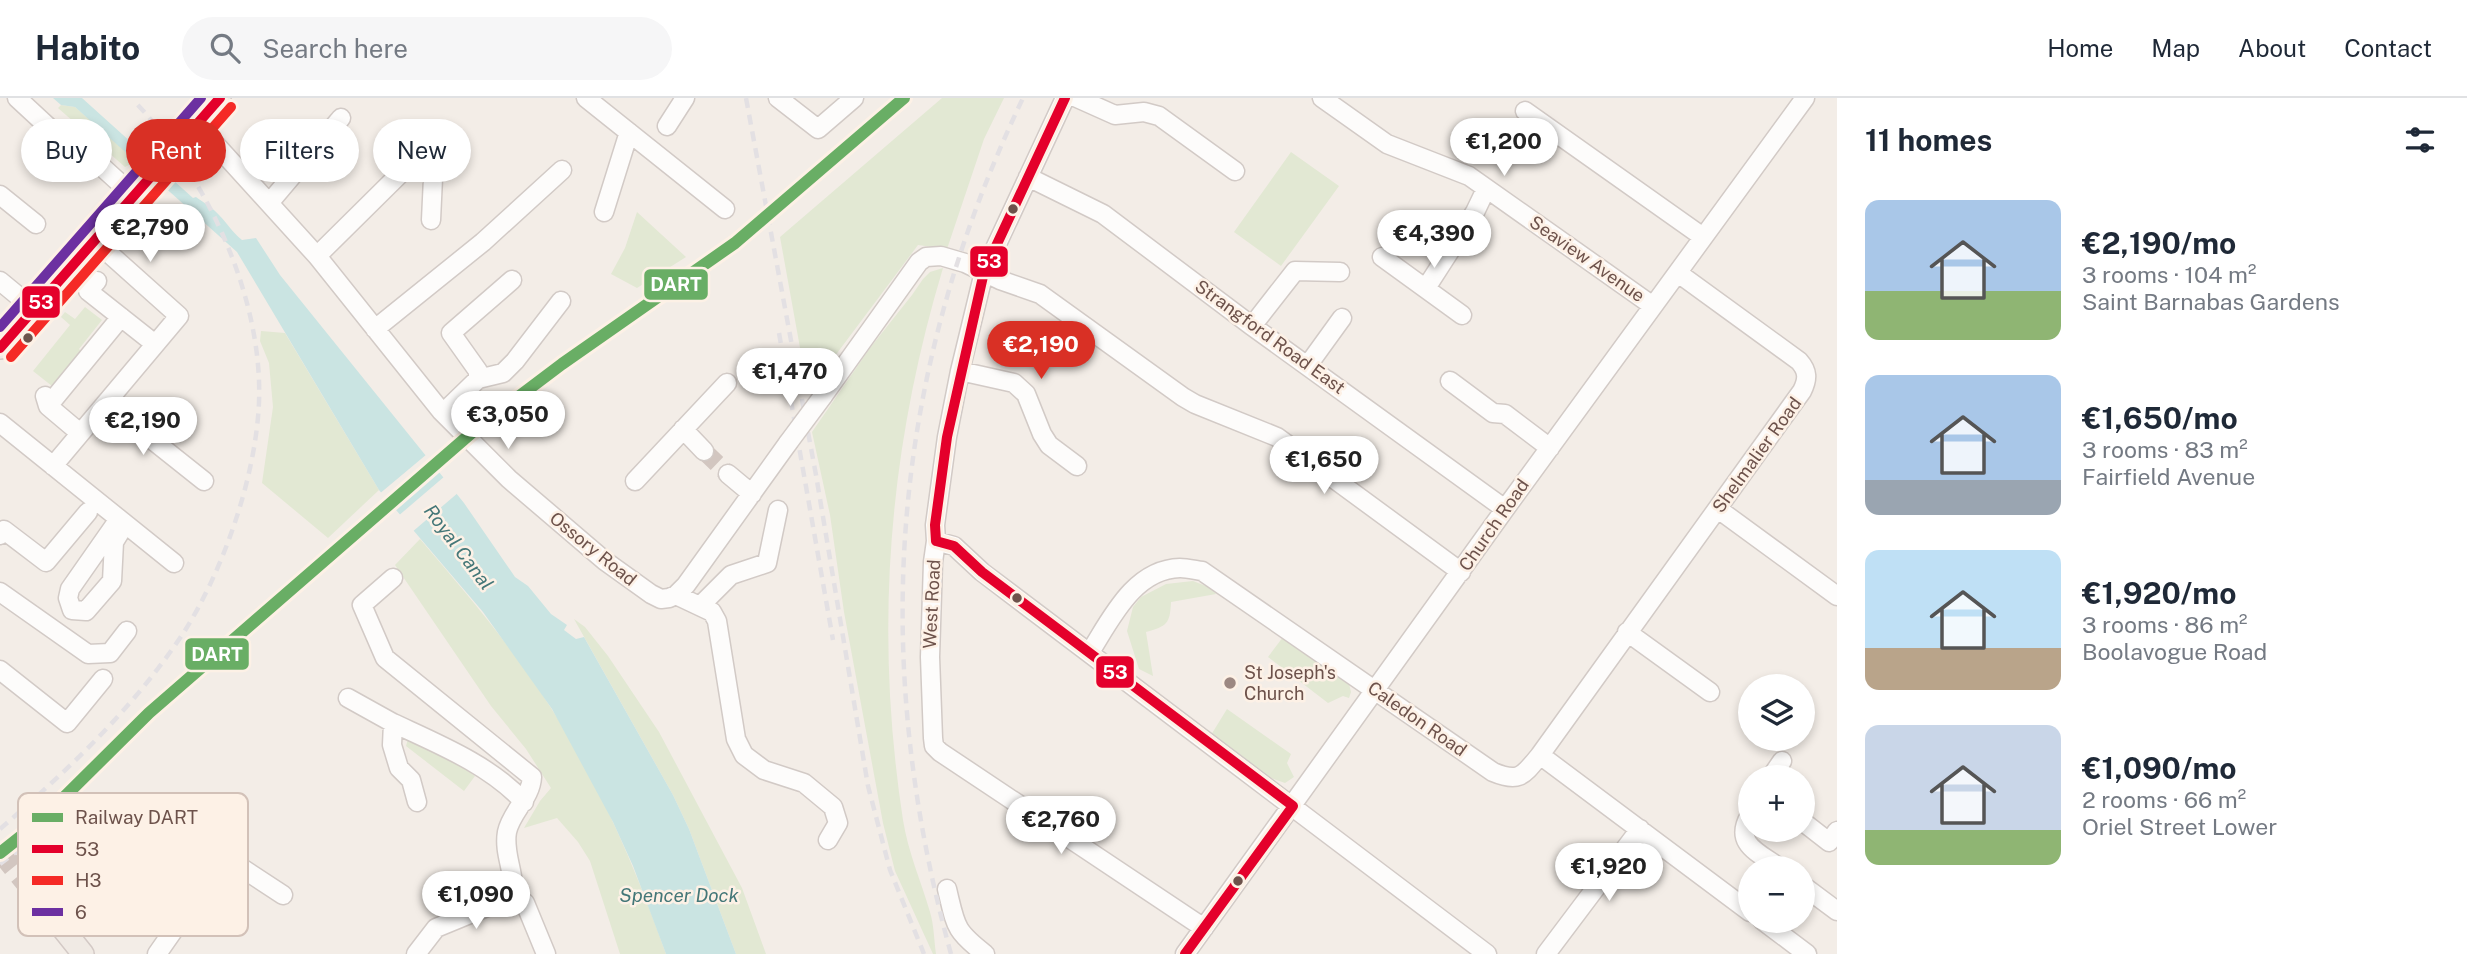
<!DOCTYPE html>
<html lang="en">
<head>
<meta charset="utf-8">
<style>
  body { margin:0; font-family:"Public Sans",sans-serif; background:#f6f6f7; color:#1f2937; height:100vh; display:flex; flex-direction:column; font-size:26px; white-space:nowrap }
  * { box-sizing:border-box; margin:0 }
  p { font-size:23px; color:#747a83 }
  .icon { flex:none; width:38px; height:38px; fill:none; stroke:currentColor; stroke-width:2; stroke-linecap:round; stroke-linejoin:round }
  .map { position:relative; flex:1; overflow:hidden }
  .side { display:flex; flex-direction:column; background:#fff; width:630px }
  .side>* { flex:none }
  .hud { position:absolute; left:21px; top:21px; width:665px; height:63px; display:flex; gap:14px }
  .tools { position:absolute; left:1738px; top:576px; display:grid; gap:14px }
  .tools a { display:grid; place-items:center; width:77px; height:77px; border-radius:50%; background:#fff; box-shadow:0 4px 10px #0003; font-size:35px }
  .price { position:absolute; translate:-50% -60px; padding:0 16px; border-radius:24px; background:#fff; color:#222; font-size:23px; line-height:46px; filter:drop-shadow(0 2px 4px #0008) }
  .price::after { content:''; position:absolute; left:50%; top:42px; width:21px; height:16px; margin-left:-10px; background:inherit; clip-path:polygon(0 0,100% 0,50% 100%) }
  .price.active { background:#d93025; color:#fff }
  ul { padding:0; list-style:none }
  li { display:flex; align-items:center; gap:21px; height:175px; padding:0 28px }
  li span { display:grid; place-items:center; flex:none; width:196px; height:140px; border-radius:14px; color:#555 }
  li>.icon { margin-inline-start:auto }
  span .icon { width:84px; height:84px; fill:#fffc; stroke-width:1 }
  li b { font-size:30px }
  h2 { display:flex; justify-content:space-between; align-items:center; height:84px; padding:0 28px; font-size:30px }
  .chip { padding:0 24px; border-radius:32px; background:#fff; box-shadow:0 4px 10px #0003; font-size:24px; line-height:63px }
  .chip.active { background:#d93025; color:#fff }
  header { display:flex; align-items:center; gap:42px; box-sizing:border-box; height:98px; padding:0 35px; background:#fff; border-bottom:2px solid #e0e1e3 }
  header strong { font-size:33px }
  nav { display:flex; gap:38px; margin-inline-start:auto; font-size:24px }
  .search { width:490px; height:63px; background:#f6f6f7; display:flex; align-items:center; gap:18px; box-sizing:border-box; padding:0 24px; border-radius:38px; color:#747a83; font-size:26px }
  main { display:flex; flex:1; min-height:0 }
  .map>svg:first-child { display:block }
</style>
</head>
<body>
<header>
<strong>Habito</strong>
<div class="search"><svg class="icon" aria-label="search" viewBox="0 0 24 24"><circle cx="10" cy="10" r="6"/><path d="M15 15l6 6"/></svg>Search here</div>
<nav><a>Home</a><a>Map</a><a>About</a><a>Contact</a></nav>
</header>
<main>
<div class="map">
<svg width="1837" height="856" viewBox="0 0 1837 856">
  <rect width="100%" height="100%" fill="#f3ede7"/>
  <path fill="#e2e8d3" d="M942 0H1004L984 41 947 151 918 147 808 294 780 139Z
    M61 7 75 9 137 63 125 69 58 10Z
    M1291 54 1339 88 1281 168 1234 134Z
    M637 114 686 159 637 190 611 176 625 150Z
    M943 170C888 353 874 533 903 722 908 754 921 783 930 814 934 827 934 842 936 856H933L895 773 883 725 844 514 830 417 812 334 870 250 912 197 923 181 930 174Z
    M85 209 102 222 79 251 85 257 57 292 33 273 70 227 61 219 65 214 75 221Z
    M261 233 285 235 379 392 328 440 262 385 273 309 269 265 260 243Z
    M420 441C467 496 513 550 551 610 600 686 636 771 666 856H620L590 763 578 744 557 720 524 730 540 703 551 690 526 651 491 608 395 467Z
    M1193 483 1211 490 1216 496 1171 504C1170 526 1167 528 1146 534L1153 578 1139 571 1127 533 1133 509 1141 499 1166 486Z
    M574 521 585 529 608 558 659 634 742 790 766 856H736L689 731 673 697Z
    M1283 539 1349 586 1351 594 1349 600 1343 598 1328 605 1268 559Z
    M1227 611 1291 656 1287 665 1294 679 1285 685 1265 678 1211 637Z
    M408 641 443 656 475 678 464 693 406 648Z"/>
  <path fill="#cae4e2" d="M53 0H82L193 100 196 99C204 105 213 110 219 117 228 126 231 133 242 142L256 140 280 177 464 405 515 479 528 488 551 516 567 527 564 532 576 541 584 539 673 697 689 731 736 856H666L633 768 613 724 552 611 483 514 379 392 237 154 75 9 61 7Z"/>
  <path fill="#f3ede7" d="M427 356 439 370 391 411 378 397Z
    M445 378 459 394 411 435 397 419Z"/>
  <g fill="none" stroke-linecap="round" stroke-linejoin="round">
    <path stroke="#d2c6c0" stroke-width="18" stroke-dasharray="18 9" stroke-linecap="butt" d="M704 353 728 376"/>
    <path stroke="#d2c6c0" stroke-width="21" stroke-dasharray="21 10" stroke-linecap="butt" d="M0 753 63 831"/>
    <g stroke="#d2cac6" stroke-width="21">
      <path id="minor" d="M17 0 57 37 71 48 89 57 134 98
        M586 0 725 111
        M778 0 818 31 854 0
        M1065 0 984 174 960 273 947 339 935 427 936 443 933 464 930 559 933 640 934 648 940 654 1204 830
        M1077 0 1115 17 1144 14 1159 18 1235 73
        M1322 0 1387 46 1469 78 1653 208
        M1525 13 1703 139
        M197 26 317 158 441 313 509 381 605 463 651 496 661 501 669 500 676 497 686 487 788 345
        M667 28 685 0
        M1028 79 1103 116 1252 228 1505 411
        M0 97 36 126
        M270 104 341 20
        M604 114 629 34
        M317 158 414 62 433 80 431 122
        M1382 159 1462 217
        M0 183 34 211
        M97 183 88 193 155 246
        M1426 190 1475 114 1486 91
        M1252 228 1295 173 1340 174
        M375 231 483 144 562 72
        M1308 267 1342 220
        M960 273 1014 285 1026 296 1042 336 1049 347 1077 368
        M478 281V273L451 235 512 182
        M1450 283 1493 315 1505 316 1550 350
        M45 298 48 308 80 335
        M823 298 919 164 926 159 941 158 965 165 1000 182 1040 196 1183 299 1195 306 1277 339 1461 474
        M106 305 204 383
        M48 308 121 219
        M443 315 478 281 503 275 515 263 561 203
        M0 325 174 465
        M683 331 704 353
        M53 368 179 218 94 142
        M728 376 752 396
        M635 383 727 285
        M1718 411 1837 498
        M119 421 70 491 68 500 72 512 86 513 112 483 114 444 125 426
        M0 437 4 432 46 464 88 414
        M936 443 954 448 982 474 1487 856
        M393 480 362 507 385 560 532 679C531 700 511 714 507 734 503 756 516 776 512 795L525 805 546 856
        M0 494 88 556 110 555 127 533
        M676 497 712 514 717 523 736 641 744 657 764 672 804 685 833 709 838 725 828 742
        M700 508 731 477 767 465 778 412
        M1627 534 1710 594
        M1090 554C1111 521 1134 471 1180 470 1187 470 1195 472 1202 473L1493 674C1519 685 1523 678 1540 657L1750 814
        M0 572 67 625 103 581
        M348 600 393 625
        M1540 657 1802 293C1808 281 1808 273 1799 263L1678 175
        M1771 679 1782 663
        M417 704 411 682 399 670 392 647 393 625C438 646 490 667 524 704
        M1750 717C1733 746 1758 754 1780 770
        M1802 723 1829 744 1837 733
        M225 759 283 797
        M1802 787 1837 813
        M947 791C956 828 954 832 985 856
        M1762 822 1807 856
        M157 856 233 747
        M416 856 436 830 504 802 512 795
        M1185 856 1505 411 1805 0
        M1546 856 1640 731"/>
    </g>
    <g stroke="#d3c9c5" stroke-width="24">
      <path id="major" d="M191 33 220 0
        M0 250 139 92
        M63 831 83 856"/>
    </g>
    <use href="#minor" stroke="#fdfcfb" stroke-width="18"/>
    <use href="#major" stroke="#f0eae4" stroke-width="21"/>
    <path stroke="#e3e0e3" stroke-width="4.5" stroke-dasharray="10 7" stroke-linecap="butt" d="M746 0 816 377 868 688 890 772 924 856
      M779 235 833 542
      M0 731C68 672 134 610 184 534 224 471 256 378 259 304 263 199 206 77 134 3
      M0 766 59 721
      M951 856C869 559 890 278 1023 0"/>
    <g stroke="#d2cac6" stroke-width="21" stroke-linecap="butt">
      <path id="minor-bridge" d="M788 345 823 298"/>
    </g>
    <g stroke="#d3c9c5" stroke-width="24" stroke-linecap="butt">
      <path id="major-bridge" d="M139 92 191 33"/>
    </g>
    <use href="#minor-bridge" stroke="#fdfcfb" stroke-width="18"/>
    <use href="#major-bridge" stroke="#f0eae4" stroke-width="21"/>
    <g stroke="#fdf1e6" stroke-width="16">
      <path id="bus-1" d="M0 250 220 0
        M936 443 935 427 947 339 984 174 1065 0
        M936 443 954 448 982 474 1293 708
        M1185 856 1293 708"/>
    </g>
    <g stroke="#fdf1e6" stroke-width="16">
      <path id="bus-2" d="M11 259 231 9"/>
    </g>
    <g stroke="#fdf1e6" stroke-width="16">
      <path id="bus-3" d="M0 229 201 0"/>
    </g>
    <use href="#bus-1" stroke="#e4002b" stroke-width="10"/>
    <use href="#bus-2" stroke="#f52a26" stroke-width="10"/>
    <use href="#bus-3" stroke="#6c30a1" stroke-width="10"/>
    <g stroke="#fdf1e6" stroke-width="18">
      <path id="rail-1" d="M0 755 39 724 149 615 476 331 562 266 735 145 904 0"/>
    </g>
    <use href="#rail-1" stroke="#69ae65" stroke-width="12"/>
  </g>
  <g fill="#6d524b" stroke="#fdf1e6" stroke-width="2.5">
    <circle cx="1013" cy="111" r="6"/>
    <circle cx="28" cy="240" r="6"/>
    <circle cx="1017" cy="500" r="6"/>
    <circle cx="1238" cy="783" r="6"/>
  </g>
  <circle fill="#9c8882" stroke="#fdf1e6" stroke-width="2.5" cx="1230" cy="585" r="7"/>
  <g text-anchor="middle" stroke-width="5" stroke-linejoin="round" paint-order="stroke">
    <g font-size="18" fill="#6d524b" stroke="#fdf1e6">
      <text transform="translate(1587 161) rotate(35)" y="6">Seaview Avenue</text>
      <text transform="translate(1270 239) rotate(36)" y="6">Strangford Road East</text>
      <text transform="translate(1757 357) rotate(-54)" y="6">Shelmalier Road</text>
      <text transform="translate(1494 427) rotate(-55)" y="6">Church Road</text>
      <text transform="translate(593 451) rotate(39)" y="6">Ossory Road</text>
      <text transform="translate(932 506) rotate(-87)" y="6">West Road</text>
      <text transform="translate(1417 621) rotate(35)" y="6">Caledon Road</text>
    </g>
    <g font-size="18" fill="#6d524b" stroke="#fdf1e6" text-anchor="start">
      <text x="1244" y="581">St Joseph's<tspan x="1244" dy="21">Church</tspan></text>
    </g>
    <g font-size="19" font-style="italic" fill="#447778" stroke="#fdf1e6">
      <text transform="translate(459 449) rotate(53)" y="7">Royal Canal</text>
      <text x="679" y="804">Spencer Dock</text>
    </g>
  </g>
  <rect x="18" y="695" width="230" height="143" rx="10" fill="#fdf1e6" stroke="#d2c1b8" stroke-width="2"/>
  <rect x="32" y="715" width="31" height="9" fill="#69ae65"/>
  <rect x="32" y="747" width="31" height="8" fill="#e4002b"/>
  <rect x="32" y="778" width="31" height="9" fill="#f52a26"/>
  <rect x="32" y="810" width="31" height="8" fill="#6c30a1"/>
  <g font-size="19" fill="#6d524b">
    <text x="75" y="726">Railway DART</text>
    <text x="75" y="758">53</text>
    <text x="75" y="789">H3</text>
    <text x="75" y="821">6</text>
  </g>
  <g stroke="#fdf1e6" stroke-width="2.5">
    <rect x="969" y="147" width="40" height="33" rx="7" fill="#e4002b"/>
    <rect x="643" y="170" width="66" height="33" rx="7" fill="#69ae65"/>
    <rect x="21" y="187" width="40" height="34" rx="7" fill="#e4002b"/>
    <rect x="184" y="539" width="66" height="34" rx="7" fill="#69ae65"/>
    <rect x="1095" y="557" width="40" height="34" rx="7" fill="#e4002b"/>
  </g>
  <g font-size="19" text-anchor="middle" font-weight="bold" fill="#fff">
    <text x="989" y="170">53</text>
    <text x="676" y="193">DART</text>
    <text x="41" y="211">53</text>
    <text x="217" y="563">DART</text>
    <text x="1115" y="581">53</text>
  </g>
</svg>
<div class="tools">
<a><svg class="icon" aria-label="layers" viewBox="0 0 24 24"><path d="M12 4l9 5-9 5-9-5zM3 14l9 5 9-5"/></svg></a>
<a>+</a>
<a>−</a>
</div>
<b class="price" style="left:1504px;top:80px">€1,200</b>
<b class="price" style="left:150px;top:166px">€2,790</b>
<b class="price" style="left:1434px;top:172px">€4,390</b>
<b class="price active" style="left:1041px;top:283px">€2,190</b>
<b class="price" style="left:790px;top:310px">€1,470</b>
<b class="price" style="left:508px;top:353px">€3,050</b>
<b class="price" style="left:143px;top:359px">€2,190</b>
<b class="price" style="left:1324px;top:398px">€1,650</b>
<b class="price" style="left:1061px;top:758px">€2,760</b>
<b class="price" style="left:1609px;top:805px">€1,920</b>
<b class="price" style="left:476px;top:833px">€1,090</b>
<div class="hud">
<a class="chip">Buy</a>
<a class="chip active">Rent</a>
<a class="chip">Filters</a>
<a class="chip">New</a>
</div>
</div>
<section class="side">
<h2>11 homes<svg class="icon" aria-label="filters" viewBox="0 0 24 24"><path d="M4 7h16M4 17h16"/><circle cx="9" cy="7" r="2"/><circle cx="15" cy="17" r="2"/></svg></h2>
<ul>
<li><span style="background:linear-gradient(#a9c7e8 65%,#8fb573 0)"><svg class="icon" aria-label="home" viewBox="0 0 24 24"><path d="M3 11l9-7 9 7M6 9v11h12V9"/></svg></span><div><b>€2,190/mo</b><p>3 rooms · 104 m²</p><p>Saint Barnabas Gardens</p></div></li>
<li><span style="background:linear-gradient(#a9c7e8 75%,#9aa5b1 0)"><svg class="icon" aria-label="home" viewBox="0 0 24 24"><path d="M3 11l9-7 9 7M6 9v11h12V9"/></svg></span><div><b>€1,650/mo</b><p>3 rooms · 83 m²</p><p>Fairfield Avenue</p></div></li>
<li><span style="background:linear-gradient(#bfe0f5 70%,#b9a48a 0)"><svg class="icon" aria-label="home" viewBox="0 0 24 24"><path d="M3 11l9-7 9 7M6 9v11h12V9"/></svg></span><div><b>€1,920/mo</b><p>3 rooms · 86 m²</p><p>Boolavogue Road</p></div></li>
<li><span style="background:linear-gradient(#c9d6e8 75%,#8fb573 0)"><svg class="icon" aria-label="home" viewBox="0 0 24 24"><path d="M3 11l9-7 9 7M6 9v11h12V9"/></svg></span><div><b>€1,090/mo</b><p>2 rooms · 66 m²</p><p>Oriel Street Lower</p></div></li>
</ul>
</section>
</main>
</body>
</html>
